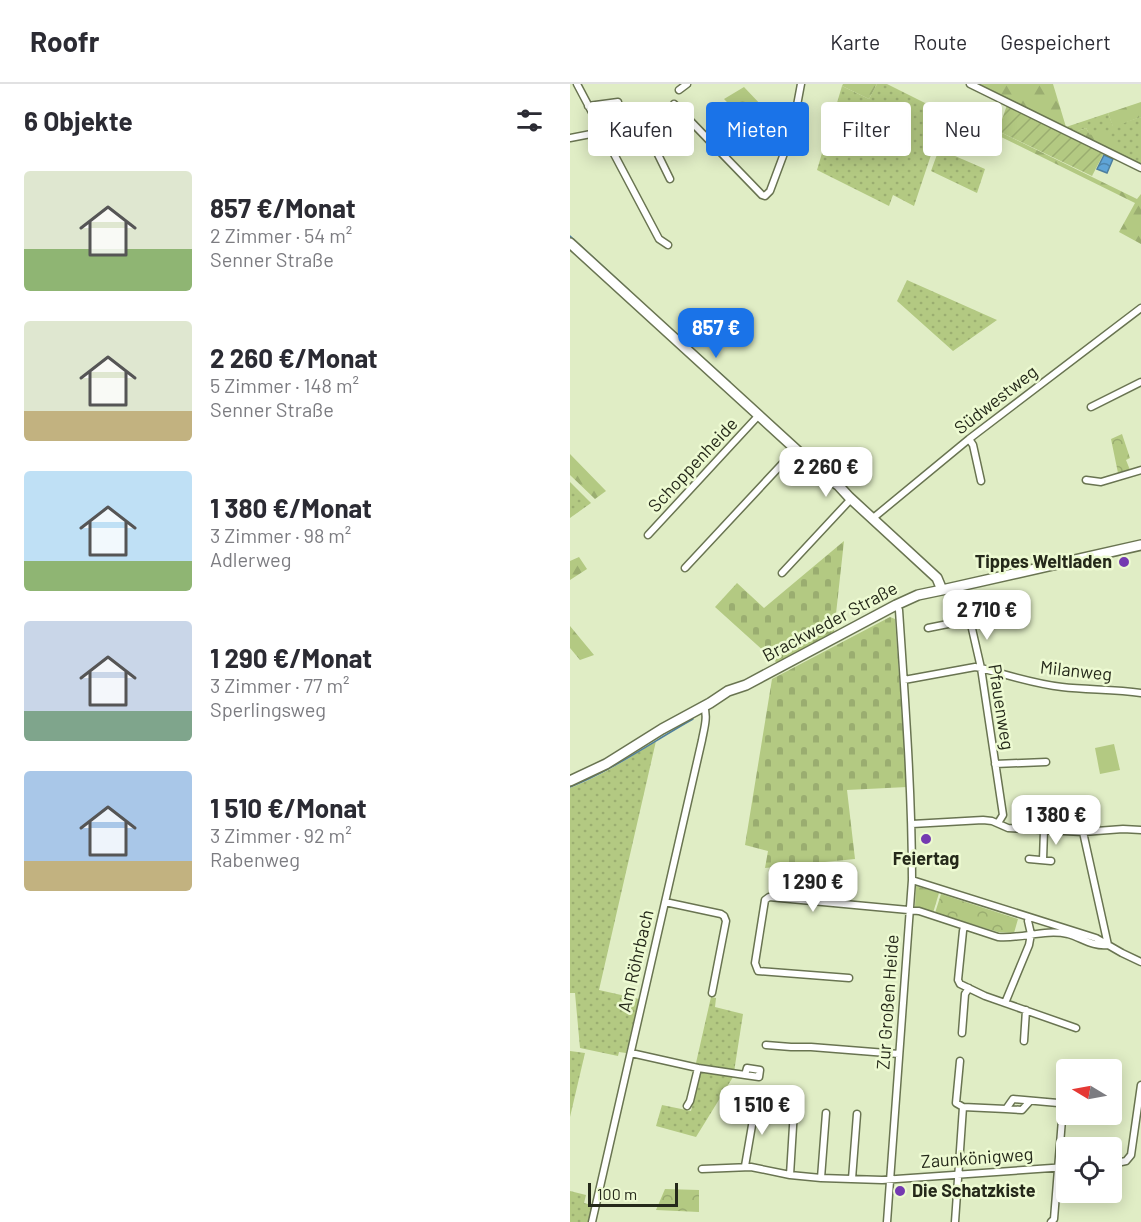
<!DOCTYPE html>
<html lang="de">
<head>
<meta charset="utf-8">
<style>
  body { margin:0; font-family:Barlow,sans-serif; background:#f2f2f3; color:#2b2b33; height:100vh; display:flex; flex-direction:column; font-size:22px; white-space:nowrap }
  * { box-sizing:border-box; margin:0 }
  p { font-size:20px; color:#7c7c81 }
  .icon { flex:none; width:33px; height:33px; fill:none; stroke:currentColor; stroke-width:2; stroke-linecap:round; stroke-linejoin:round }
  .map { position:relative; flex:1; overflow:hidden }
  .side { display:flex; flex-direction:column; background:#fff; width:570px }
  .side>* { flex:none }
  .hud { position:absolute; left:18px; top:18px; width:462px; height:54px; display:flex; gap:12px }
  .needle { width:39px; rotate:280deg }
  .fabs { position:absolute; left:486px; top:975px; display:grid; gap:12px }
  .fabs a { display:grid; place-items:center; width:66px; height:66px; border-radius:6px; background:#fff; box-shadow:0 3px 15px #0003; font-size:30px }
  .scale { position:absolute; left:18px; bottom:15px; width:90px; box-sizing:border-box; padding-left:6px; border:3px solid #25291a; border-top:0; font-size:16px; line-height:21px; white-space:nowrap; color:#25291a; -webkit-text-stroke:4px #edfad2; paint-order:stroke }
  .price { position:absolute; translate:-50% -51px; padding:0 14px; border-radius:12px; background:#fff; color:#222; font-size:20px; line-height:39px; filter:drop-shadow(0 2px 3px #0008) }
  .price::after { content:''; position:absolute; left:50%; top:36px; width:18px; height:14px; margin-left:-9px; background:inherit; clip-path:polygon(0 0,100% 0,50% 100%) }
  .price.on { background:#1a73e8; color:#fff }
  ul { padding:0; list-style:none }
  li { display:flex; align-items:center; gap:18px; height:150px; padding:0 24px }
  li span { display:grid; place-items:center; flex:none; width:168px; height:120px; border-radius:6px; color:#555 }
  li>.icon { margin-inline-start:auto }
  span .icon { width:72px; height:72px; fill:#fffc; stroke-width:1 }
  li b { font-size:26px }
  h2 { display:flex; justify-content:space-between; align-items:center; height:72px; padding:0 24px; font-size:26px }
  .tag { padding:0 21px; border-radius:6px; background:#fff; box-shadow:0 3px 15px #0003; font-size:21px; line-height:54px }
  .tag.on { background:#1a73e8; color:#fff }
  header { display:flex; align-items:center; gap:36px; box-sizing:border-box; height:84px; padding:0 30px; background:#fff; border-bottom:2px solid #e1e1e2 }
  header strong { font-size:28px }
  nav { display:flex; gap:33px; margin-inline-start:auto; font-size:21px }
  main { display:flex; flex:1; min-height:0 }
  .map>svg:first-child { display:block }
</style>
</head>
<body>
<header>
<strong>Roofr</strong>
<nav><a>Karte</a><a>Route</a><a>Gespeichert</a></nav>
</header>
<main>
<section class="side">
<h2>6 Objekte<svg class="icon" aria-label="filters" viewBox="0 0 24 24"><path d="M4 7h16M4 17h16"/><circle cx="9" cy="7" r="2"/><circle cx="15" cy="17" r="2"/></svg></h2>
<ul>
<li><span style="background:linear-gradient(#dfe7d0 65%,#8fb573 0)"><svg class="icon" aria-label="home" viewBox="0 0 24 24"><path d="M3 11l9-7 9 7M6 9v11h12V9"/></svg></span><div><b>857 €/Monat</b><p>2 Zimmer · 54 m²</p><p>Senner Straße</p></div></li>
<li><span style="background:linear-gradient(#dfe7d0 75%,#c2b280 0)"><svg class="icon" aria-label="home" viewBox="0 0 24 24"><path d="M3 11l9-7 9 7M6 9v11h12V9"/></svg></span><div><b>2 260 €/Monat</b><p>5 Zimmer · 148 m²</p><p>Senner Straße</p></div></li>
<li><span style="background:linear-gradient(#bfe0f5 75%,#8fb573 0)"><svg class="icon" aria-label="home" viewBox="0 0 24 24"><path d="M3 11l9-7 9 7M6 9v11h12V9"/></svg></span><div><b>1 380 €/Monat</b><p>3 Zimmer · 98 m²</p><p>Adlerweg</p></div></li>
<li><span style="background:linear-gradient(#c9d6e8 75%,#7fa58c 0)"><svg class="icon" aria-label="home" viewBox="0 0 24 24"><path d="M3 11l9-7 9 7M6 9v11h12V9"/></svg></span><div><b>1 290 €/Monat</b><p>3 Zimmer · 77 m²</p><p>Sperlingsweg</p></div></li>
<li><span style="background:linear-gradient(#a9c7e8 75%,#c2b280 0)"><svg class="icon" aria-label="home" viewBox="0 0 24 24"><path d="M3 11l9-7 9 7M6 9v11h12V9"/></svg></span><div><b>1 510 €/Monat</b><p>3 Zimmer · 92 m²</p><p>Rabenweg</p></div></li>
</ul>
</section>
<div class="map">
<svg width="571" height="1138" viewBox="0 0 571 1138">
  <defs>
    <pattern id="grass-dots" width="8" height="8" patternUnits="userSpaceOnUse" patternTransform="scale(1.5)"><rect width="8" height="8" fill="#b3c982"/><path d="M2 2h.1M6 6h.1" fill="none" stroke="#9aad70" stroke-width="1.8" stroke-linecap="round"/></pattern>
    <pattern id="forest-firs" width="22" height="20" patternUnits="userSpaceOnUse" patternTransform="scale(1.5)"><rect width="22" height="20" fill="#b3c982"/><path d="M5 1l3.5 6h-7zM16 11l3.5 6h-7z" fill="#9aad70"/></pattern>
    <pattern id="cemetery-stones" width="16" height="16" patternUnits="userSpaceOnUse" patternTransform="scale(1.5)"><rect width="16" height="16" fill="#b3c982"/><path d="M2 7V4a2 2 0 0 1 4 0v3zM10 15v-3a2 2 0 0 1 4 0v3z" fill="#9aad70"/></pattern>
    <pattern id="park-crowns" width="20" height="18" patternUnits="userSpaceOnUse" patternTransform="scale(1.5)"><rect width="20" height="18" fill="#b3c982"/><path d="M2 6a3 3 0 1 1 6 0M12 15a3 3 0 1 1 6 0" fill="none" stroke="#9aad70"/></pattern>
    <pattern id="garden-furrows" width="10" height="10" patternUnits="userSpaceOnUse" patternTransform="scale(1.5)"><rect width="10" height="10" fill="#b3c982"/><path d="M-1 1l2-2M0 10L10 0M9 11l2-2" fill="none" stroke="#9aad70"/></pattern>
    <pattern id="water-waves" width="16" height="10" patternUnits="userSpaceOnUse" patternTransform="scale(1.5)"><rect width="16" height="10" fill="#5fa4d7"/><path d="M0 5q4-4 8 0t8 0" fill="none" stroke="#4e86ae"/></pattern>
  </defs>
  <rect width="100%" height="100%" fill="#e0edc5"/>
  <path fill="url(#grass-dots)" d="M307 0H317L375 29 344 122 323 111 319 122 247 86 272 2 299 15Z
    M538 29 543 42 571 33V81L562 77 520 51 516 44 505 48 496 43Z
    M369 65 415 85 407 109 361 87Z
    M337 196 427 236 383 267 327 217Z
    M0 398 21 419 0 434Z
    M86 657 29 906 69 915 56 969 49 968 48 972 10 964 5 909H0V704C31 692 58 675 86 657Z
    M141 913 146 914 145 923 173 930 164 988 124 980 126 979Z
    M0 967 15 969 0 1033Z
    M135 987 163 993 126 1053 86 1042 92 1021 121 1027 130 990Z
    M0 1107 16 1111 14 1119 22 1121 18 1138H0Z"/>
  <path fill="url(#forest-firs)" d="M273 0H307L299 15 272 2Z
    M407 0H483L496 43Z
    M571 18V33L543 43 538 29Z
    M516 44 520 51 536 47 562 77 505 48Z
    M428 47 567 115 571 110V160L549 148 565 119 427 51Z
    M0 370 36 407 25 415 0 391Z
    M9 473 17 485 0 496V477Z
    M0 542 24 571 10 576 0 564Z
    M346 802 369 809 363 829 345 823Z"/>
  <path fill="url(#cemetery-stones)" d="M274 457 264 548 207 579 145 523 167 499 194 524Z
    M320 533 325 535 337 703 277 706 285 775 195 784 198 767 175 761 202 595Z"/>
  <path fill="url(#park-crowns)" d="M174 3 193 23 189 39 183 45 154 15Z
    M552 350 560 374 556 376 560 386 548 389 541 355Z
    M371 810 448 835 444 849 428 848 365 829Z
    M95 1105 129 1106V1128L86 1126Z"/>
  <path fill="url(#garden-furrows)" d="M437 21 534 69 522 92 428 47Z"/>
  <path fill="#b3c982" d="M544 660 550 686 530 690 525 664Z"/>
  <path fill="url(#water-waves)" stroke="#4e7f9e" stroke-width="1.5" d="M534 71 543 75 537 89 527 85Z"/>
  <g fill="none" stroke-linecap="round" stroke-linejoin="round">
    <path stroke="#4e7f9e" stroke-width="1.5" d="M0 152 59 206
      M73 220 160 298
      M0 703C43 686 82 658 123 635"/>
    <g stroke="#697451" stroke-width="9">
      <path id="minor" d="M7 0 89 155 98 161
        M400 0 571 84
        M109 6 117 0
        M104 20 192 111 195 112 200 107 222 48 231 0
        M18 22 48 18
        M0 54 62 42H69L75 44 100 95
        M521 323 571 298
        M399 355 403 361 411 397
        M516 396 531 398 571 386
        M302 435 399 355 571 224
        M78 451 189 331
        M115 484 226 365
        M212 489 281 415
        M400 536 411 584 433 731 428 739
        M358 544 418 532
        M334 596 405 583 411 584C437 591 464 600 492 603 518 606 545 605 571 609
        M425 680 476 678
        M342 740 413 736 422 737 438 744 513 748 553 745 571 746
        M459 775 481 777
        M473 776 474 746
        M342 796 526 854 552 869 571 878
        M95 818 151 830 154 832 156 837 142 909
        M394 843 393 847 388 896 390 900 415 912 506 944
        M279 894 188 887 185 879 195 816 199 813 349 827 428 853C452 855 474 845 498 850 512 854 523 863 538 861L513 748
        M435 919 459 861 461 850 458 837 459 833
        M392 949 395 910 399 904
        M454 957 456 926
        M196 961 221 963H241L329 970
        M61 969 128 984 175 991
        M390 977 386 1019 393 1023 436 1025 443 1015 488 1019 491 1021 493 1023 484 1135 481 1138
        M177 984 190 986 189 993 175 991Z
        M117 1022 120 1017 128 984
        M436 1025 452 1026 460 1017
        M542 1080 556 1077 561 1071 571 1001
        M175 1082 186 1018
        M132 1085 181 1083 220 1091 251 1094 312 1096 496 1083
        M220 1091 224 1026
        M251 1094 256 1029
        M282 1095 287 1030
        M22 1138 132 656C134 645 138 633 134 622
        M317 1138 342 796C342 706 335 616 329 526L326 521
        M385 1138 393 1023"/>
    </g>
    <g stroke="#697451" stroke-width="12">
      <path id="secondary" d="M0 159 254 391 268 401 279 413 367 494 372 506
        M0 697 36 680 92 645 140 619 158 607 176 601 326 521 348 511 372 506 571 461"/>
    </g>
    <use href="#minor" stroke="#fff" stroke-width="6"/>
    <use href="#secondary" stroke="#fff" stroke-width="9"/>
  </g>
  <g fill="#743ab1" stroke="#edfad2" stroke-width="2">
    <circle cx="554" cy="478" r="6"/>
    <circle cx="356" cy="755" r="6"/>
    <circle cx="330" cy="1107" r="6"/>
  </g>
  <g text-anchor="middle" stroke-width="5" stroke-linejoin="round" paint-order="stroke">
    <g font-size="18" fill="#25291a" stroke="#edfad2">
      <text transform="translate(426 316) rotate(-38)" y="6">Südwestweg</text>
      <text transform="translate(123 381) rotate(-47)" y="6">Schoppenheide</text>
      <text transform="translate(260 538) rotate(-28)" y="6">Brackweder Straße</text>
      <text transform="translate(506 587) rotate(6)" y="6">Milanweg</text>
      <text transform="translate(431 623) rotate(81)" y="6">Pfauenweg</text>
      <text transform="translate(66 877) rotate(-77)" y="6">Am Röhrbach</text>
      <text transform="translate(318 918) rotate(-86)" y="6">Zur Großen Heide</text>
      <text transform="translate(407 1074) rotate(-4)" y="6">Zaunkönigweg</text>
    </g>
    <g font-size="18" font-weight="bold" fill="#25291a" stroke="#edfad2" text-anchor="end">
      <text x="542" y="484">Tippes Weltladen</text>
      <text x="356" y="781" text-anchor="middle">Feiertag</text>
      <text x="342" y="1113" text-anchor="start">Die Schatzkiste</text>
    </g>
  </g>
</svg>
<div class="fabs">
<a><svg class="needle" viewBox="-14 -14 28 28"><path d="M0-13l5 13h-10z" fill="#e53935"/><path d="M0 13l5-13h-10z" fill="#7c7c81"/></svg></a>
<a><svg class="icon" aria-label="locate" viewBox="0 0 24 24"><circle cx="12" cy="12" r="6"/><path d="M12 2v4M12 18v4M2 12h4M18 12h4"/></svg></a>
</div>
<div class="scale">100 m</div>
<b class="price on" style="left:146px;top:275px">857 €</b>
<b class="price" style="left:256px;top:414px">2 260 €</b>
<b class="price" style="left:417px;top:557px">2 710 €</b>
<b class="price" style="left:486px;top:762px">1 380 €</b>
<b class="price" style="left:243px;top:829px">1 290 €</b>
<b class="price" style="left:192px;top:1052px">1 510 €</b>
<div class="hud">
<a class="tag">Kaufen</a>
<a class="tag on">Mieten</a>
<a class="tag">Filter</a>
<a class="tag">Neu</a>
</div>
</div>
</main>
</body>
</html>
